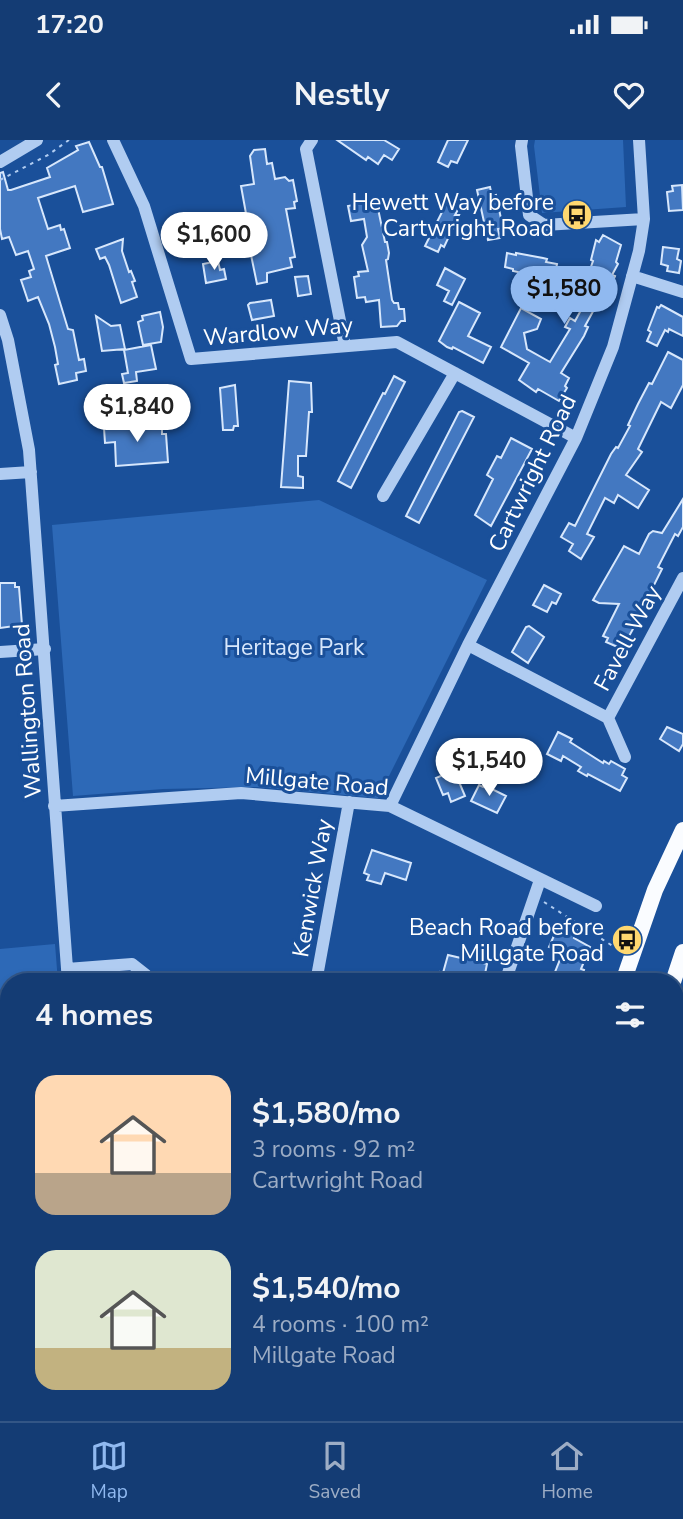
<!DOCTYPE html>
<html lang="en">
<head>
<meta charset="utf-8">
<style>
  body { margin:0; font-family:"Nunito Sans",sans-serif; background:#1d4379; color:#f1f3f6; height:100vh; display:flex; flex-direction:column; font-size:26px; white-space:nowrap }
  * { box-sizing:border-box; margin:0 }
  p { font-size:23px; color:#9dadc5 }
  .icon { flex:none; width:38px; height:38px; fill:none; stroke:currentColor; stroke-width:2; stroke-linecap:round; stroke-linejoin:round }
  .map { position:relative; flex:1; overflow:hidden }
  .side { position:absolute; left:0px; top:833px; width:684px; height:448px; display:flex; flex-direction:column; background:#143c74; border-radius:28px 28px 0 0; box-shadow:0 4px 10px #0003,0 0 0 2px #335686 }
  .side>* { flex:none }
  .price { position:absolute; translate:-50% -60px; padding:0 16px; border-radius:24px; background:#fff; color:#222; font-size:23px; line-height:46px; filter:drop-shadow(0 2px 4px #0008) }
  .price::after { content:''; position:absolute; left:50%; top:42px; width:21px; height:16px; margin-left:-10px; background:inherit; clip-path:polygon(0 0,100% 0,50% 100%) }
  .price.selected { background:#90b9f0; color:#111 }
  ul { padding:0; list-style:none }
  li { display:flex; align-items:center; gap:21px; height:175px; padding:0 35px }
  li span { display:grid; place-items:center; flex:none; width:196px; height:140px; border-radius:21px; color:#555 }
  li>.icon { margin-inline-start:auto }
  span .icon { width:84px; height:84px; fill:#fffc; stroke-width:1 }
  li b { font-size:30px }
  h2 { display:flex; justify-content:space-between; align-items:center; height:84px; padding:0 35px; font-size:30px }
  .status { display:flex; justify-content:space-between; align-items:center; height:49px; padding:0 35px; background:#143c74; direction:ltr }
  .status svg { height:19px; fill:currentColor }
  header { display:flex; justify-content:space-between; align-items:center; height:91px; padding:0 35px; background:#143c74; font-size:32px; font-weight:700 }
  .tab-bar { display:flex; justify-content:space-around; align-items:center; height:98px; border-top:2px solid #335686; background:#143c74; font-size:19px; color:#9dadc5 }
  .tab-bar a { display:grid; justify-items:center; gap:4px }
  .tab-bar .selected { color:#90b9f0 }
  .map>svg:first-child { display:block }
</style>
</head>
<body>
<div class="status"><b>17:20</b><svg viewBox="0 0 49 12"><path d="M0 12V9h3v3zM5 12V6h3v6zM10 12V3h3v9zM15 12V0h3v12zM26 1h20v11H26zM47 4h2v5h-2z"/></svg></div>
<header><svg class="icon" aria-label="back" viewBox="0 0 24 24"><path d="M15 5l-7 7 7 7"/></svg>Nestly<svg class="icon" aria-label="heart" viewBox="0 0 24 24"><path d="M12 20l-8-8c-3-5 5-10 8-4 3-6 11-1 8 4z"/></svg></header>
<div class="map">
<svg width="683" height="1281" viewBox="0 0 683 1281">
  <rect width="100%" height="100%" fill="#1a509a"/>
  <path fill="#2d69b7" d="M535 0H623L626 67 542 73 534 6Z
    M319 360 487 440 378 658 257 647 163 649 73 656 52 385Z
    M55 804 58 842H9V1272H92L93 1281H0V809Z
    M683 893V1028L676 1026V912Z"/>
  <path fill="#4378c1" stroke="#d7e7fc" stroke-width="2" d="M337 0H384L399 9 392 20 384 15 378 24 368 17 366 20Z
    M448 0H468L457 23 451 21 448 27 438 22Z
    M89 2 100 27H102L113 64 83 72 75 46 38 58 48 89 60 85 61 90 64 89 70 108 46 116 68 189 73 190 79 220 84 219 86 231 76 233 77 240 59 244 55 225 58 224 55 207 49 184 38 157 28 161 21 140 31 137 29 131 34 129 28 111 16 115 9 97 2 99 0 89V33L3 32 8 50H11L50 37 47 28 78 10 76 6Z
    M265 9 267 24 272 23 275 39 285 37 289 41 293 40 297 61 294 62 295 68 286 69 295 117 290 118 292 127 267 133V142L257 144 245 86 247 79 241 46 254 44 250 16 254 10Z
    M682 45 683 70 669 71 667 52 673 51 672 46Z
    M490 47 492 56 496 55 503 88 498 89 500 98 488 100 477 50Z
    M448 60 460 66 455 75H459L444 107 441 105 438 112 425 106Z
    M370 62 371 65 377 64 385 102H387L389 113 388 119 386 120 392 160 394 163H398L399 169H404L405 181H401L397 186 381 187 379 160 366 162 365 157 357 158 354 137 359 136 358 132 368 131 362 105 367 97 364 79 351 81 348 66Z
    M603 95 621 105 616 122 618 124 612 135 615 136 602 169 596 166 585 186 588 187 584 196 561 233 569 238 565 246 567 248 559 261 538 249 536 252 519 240 529 223 501 207 521 168 541 179 537 189 524 193 527 209 550 222 570 189 565 187 570 178 575 181 586 161 580 158 593 121 591 120 596 100 599 102Z
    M123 99 122 111 129 132 131 131 135 141 132 142 137 157 121 163 109 125 105 117 100 119 96 109Z
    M663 107 679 109 677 119 681 121 679 133 667 131 668 126 661 124Z
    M507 113 516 115V113L543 118 547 119 546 122 557 124 554 140 513 131V129L505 127Z
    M218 121 220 130 224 129 226 139 206 143 203 124Z
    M445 128 465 139 452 165 444 161 449 151 437 145Z
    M308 136 311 154 298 156 295 137Z
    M271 160 274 176 252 180 248 165 250 163Z
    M459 162 480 173 468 196 491 207 483 223 453 207 452 209 447 207 439 201Z
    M661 165 683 177V196L669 189 668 192 665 190 657 206 647 201 651 192 648 190 657 167 659 168Z
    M160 172 163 187 161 202 143 205 138 182 143 180 142 176Z
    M96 176 111 186 120 185 125 209 102 211Z
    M151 205 156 229 136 232 137 241 124 243 122 234 128 233 124 210Z
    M668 212 683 220V245L671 268 661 262 638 309 642 312 626 335 649 350 638 368 618 355 614 363 605 358 587 394 594 397 581 419 569 411 573 404 561 397 569 383 575 386 611 314 616 307 618 308 630 286 628 285 638 264 649 243 652 244Z
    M394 236 405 242 351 348 338 341 383 253 385 254Z
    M289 241 311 243 312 272H309L306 316H298V336L303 337V348L281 347Z
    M235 245 238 286H234L233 290H223L220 248Z
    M462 271 474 277 419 383 406 376 459 272Z
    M144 280 145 289 162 288V294H166L168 322 116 326 115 302 105 303 104 288H114V283Z
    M511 298 532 309 491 386 475 375 493 339 487 335 497 316 501 318Z
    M683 359V387L678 396 675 394 658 427 662 429 648 457 650 458 622 509 606 502 608 498 603 496 619 464 599 463 593 460 624 406 639 414 649 394 653 391 662 393Z
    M0 443H15V447H19L22 485 0 488Z
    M544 445 561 454 556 464 552 462 547 472 533 465Z
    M529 486 544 497 528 523 512 512 526 487Z
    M667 587 683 594V604L679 611 660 599Z
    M558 592 572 599 570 602 603 623 604 621 609 624 611 621 625 629 622 635 627 638 620 651 588 634 587 636 578 631 581 627 563 616 561 621 547 614Z
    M454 630 465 656 451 662 448 653 443 655 436 638Z
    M479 645 483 647 484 645 506 656 497 673 471 661Z
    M372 710 411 723 406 740 385 733 381 744 367 740 369 735 364 733Z
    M566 786 577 790 574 798 590 807 581 829 584 830 580 842H566L553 837 563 812 549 807 556 791 563 794Z
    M462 814 484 820 483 823 487 824 485 834 482 833 481 837 463 833 462 838 465 839V842H437L440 832 443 833 448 815 461 818Z"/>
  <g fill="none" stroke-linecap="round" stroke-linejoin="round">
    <path stroke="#b0ccf1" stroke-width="2" stroke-dasharray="3.5 5" stroke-linecap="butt" d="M0 40 48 15 69 0
      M544 762 619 810
      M676 898 683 869
      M85 1272V1281
      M610 1281V1272"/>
    <path stroke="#b0ccf1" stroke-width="12" d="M113 0 144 66 191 219 397 202 576 298
      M312 0 306 9 345 206
      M522 0 521 6 529 75 544 85 644 79
      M0 22 37 0
      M632 136 683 152
      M0 175 8 200 29 310 68 842
      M0 334 31 332
      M383 356 455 233
      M468 505 608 578 683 438
      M0 512 45 509
      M608 578 625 617
      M54 666 241 653 390 666 596 766
      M390 666 468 505 576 298 613 207 639 111 644 79 639 0
      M67 829 132 824 146 835V842
      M316 842 349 662
      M505 842 540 740
      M101 1272V1281"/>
    <path stroke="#fafcff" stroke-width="16" d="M623 842 655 750 683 690
      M673 842 683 812
      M591 1272V1281
      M544 1281V1272"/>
  </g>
  <defs>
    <g id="bus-disc" transform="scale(1.575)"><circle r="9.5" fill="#ffd870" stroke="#1a509a"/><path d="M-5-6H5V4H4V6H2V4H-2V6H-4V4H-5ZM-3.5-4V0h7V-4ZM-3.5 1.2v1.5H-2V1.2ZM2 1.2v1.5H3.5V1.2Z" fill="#111"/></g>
  </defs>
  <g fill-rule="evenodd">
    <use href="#bus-disc" x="577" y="75"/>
    <use href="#bus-disc" x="627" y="800"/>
  </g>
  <g text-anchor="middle" stroke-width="6" stroke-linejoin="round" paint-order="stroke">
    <g font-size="23" fill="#fff" stroke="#1a509a" text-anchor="end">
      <text x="554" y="70">Hewett Way before<tspan x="554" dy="26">Cartwright Road</tspan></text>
      <text x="604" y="795">Beach Road before<tspan x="604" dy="26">Millgate Road</tspan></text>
    </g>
    <g font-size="23" fill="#fff" stroke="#1a509a">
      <text transform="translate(278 191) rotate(-5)" y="8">Wardlow Way</text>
      <text transform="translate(532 333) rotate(-64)" y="8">Cartwright Road</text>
      <text transform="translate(627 498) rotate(-62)" y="8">Favell Way</text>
      <text transform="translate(27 571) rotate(-94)" y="8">Wallington Road</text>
      <text transform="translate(317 641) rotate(5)" y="8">Millgate Road</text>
      <text transform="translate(312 748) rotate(-80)" y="8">Kenwick Way</text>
    </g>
    <g font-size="23" fill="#d7e7fc" stroke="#1a509a">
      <text x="294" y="515">Heritage Park</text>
    </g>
  </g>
</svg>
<b class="price" style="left:214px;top:132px">$1,600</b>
<b class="price selected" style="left:564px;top:186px">$1,580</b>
<b class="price" style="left:137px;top:304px">$1,840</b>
<b class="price" style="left:489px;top:658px">$1,540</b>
<section class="side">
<h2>4 homes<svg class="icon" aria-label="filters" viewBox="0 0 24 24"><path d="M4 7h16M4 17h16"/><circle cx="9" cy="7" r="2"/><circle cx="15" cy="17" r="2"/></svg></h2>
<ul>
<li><span style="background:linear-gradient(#ffd9b3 70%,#b9a48a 0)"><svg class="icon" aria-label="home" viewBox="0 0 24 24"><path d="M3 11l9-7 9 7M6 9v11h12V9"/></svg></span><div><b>$1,580/mo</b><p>3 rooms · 92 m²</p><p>Cartwright Road</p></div></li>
<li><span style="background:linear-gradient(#dfe7d0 70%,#c2b280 0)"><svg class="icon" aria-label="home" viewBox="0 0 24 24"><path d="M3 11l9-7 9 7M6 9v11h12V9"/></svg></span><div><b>$1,540/mo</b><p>4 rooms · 100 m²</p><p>Millgate Road</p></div></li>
</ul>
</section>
</div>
<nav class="tab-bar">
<a class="selected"><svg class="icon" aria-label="map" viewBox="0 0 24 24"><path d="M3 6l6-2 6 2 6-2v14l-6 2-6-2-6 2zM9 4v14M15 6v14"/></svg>Map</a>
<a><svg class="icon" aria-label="saved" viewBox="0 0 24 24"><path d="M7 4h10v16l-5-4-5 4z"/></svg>Saved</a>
<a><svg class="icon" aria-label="home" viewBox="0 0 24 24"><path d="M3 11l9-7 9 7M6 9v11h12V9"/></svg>Home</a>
</nav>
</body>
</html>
